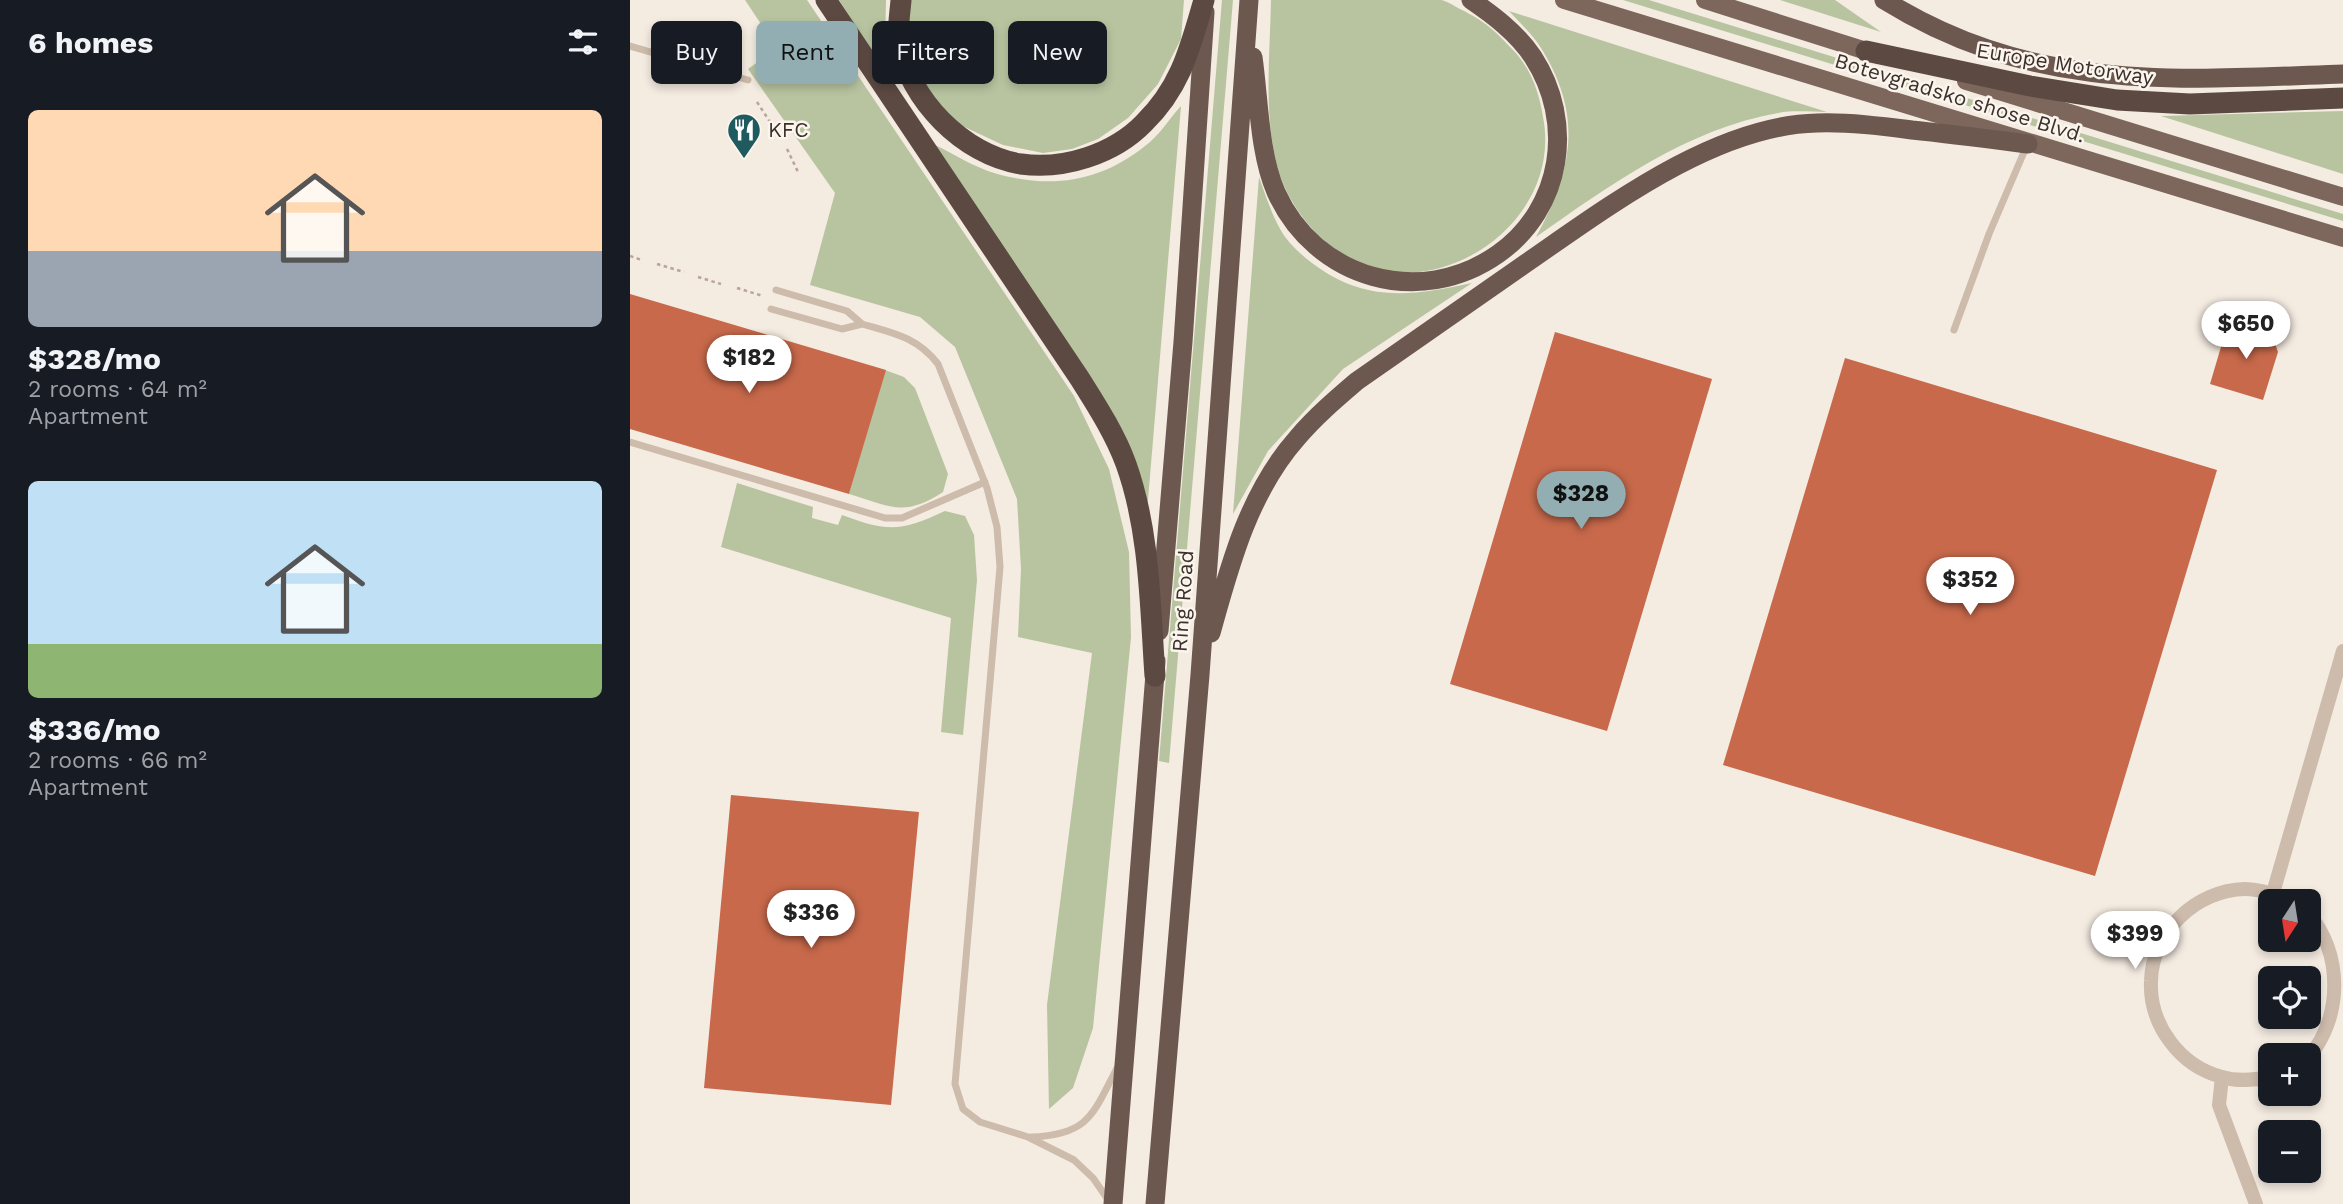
<!DOCTYPE html>
<html lang="en">
<head>
<meta charset="utf-8">
<style>
  body { margin:0; font-family:"Work Sans",sans-serif; background:#242831; color:#f1f3f6; height:100vh; display:flex; flex-direction:column; font-size:26px; white-space:nowrap }
  * { box-sizing:border-box; margin:0 }
  p { font-size:23px; color:#9ea1a6 }
  .icon { flex:none; width:38px; height:38px; fill:none; stroke:currentColor; stroke-width:2; stroke-linecap:round; stroke-linejoin:round }
  .map { position:relative; flex:1; overflow:hidden }
  .panel { display:flex; flex-direction:column; background:#171b24; width:630px }
  .panel>* { flex:none }
  .guide { position:absolute; left:21px; top:21px; width:665px; height:63px; display:flex; gap:14px }
  .needle { width:46px; rotate:192deg }
  .tools { position:absolute; left:1628px; top:889px; display:grid; gap:14px }
  .tools a { display:grid; place-items:center; width:63px; height:63px; border-radius:10px; background:#171b24; box-shadow:0 4px 10px #0003; font-size:35px }
  .price { position:absolute; translate:-50% -60px; padding:0 16px; border-radius:24px; background:#fff; color:#222; font-size:23px; line-height:46px; filter:drop-shadow(0 2px 4px #0008) }
  .price::after { content:''; position:absolute; left:50%; top:42px; width:21px; height:16px; margin-left:-10px; background:inherit; clip-path:polygon(0 0,100% 0,50% 100%) }
  .price.active { background:#92aeb2; color:#111 }
  ul { padding:0; list-style:none }
  li { display:grid; align-content:center; gap:14px; height:371px; padding:0 28px }
  li span { display:grid; place-items:center; height:217px; border-radius:10px; color:#555 }
  li>.icon { margin-inline-start:auto }
  span .icon { width:126px; height:126px; fill:#fffc; stroke-width:1 }
  li b { font-size:30px }
  h2 { display:flex; justify-content:space-between; align-items:center; height:84px; padding:0 28px; font-size:30px }
  .tag { padding:0 24px; border-radius:10px; background:#171b24; box-shadow:0 4px 10px #0003; font-size:24px; line-height:63px }
  .tag.active { background:#92aeb2; color:#111 }
  main { display:flex; flex:1; min-height:0 }
  .map>svg:first-child { display:block }
</style>
</head>
<body>
<main>
<section class="panel">
<h2>6 homes<svg class="icon" aria-label="filters" viewBox="0 0 24 24"><path d="M4 7h16M4 17h16"/><circle cx="9" cy="7" r="2"/><circle cx="15" cy="17" r="2"/></svg></h2>
<ul>
<li><span style="background:linear-gradient(#ffd9b3 65%,#9aa5b1 0)"><svg class="icon" aria-label="home" viewBox="0 0 24 24"><path d="M3 11l9-7 9 7M6 9v11h12V9"/></svg></span><div><b>$328/mo</b><p>2 rooms · 64 m²</p><p>Apartment</p></div></li>
<li><span style="background:linear-gradient(#bfe0f5 75%,#8fb573 0)"><svg class="icon" aria-label="home" viewBox="0 0 24 24"><path d="M3 11l9-7 9 7M6 9v11h12V9"/></svg></span><div><b>$336/mo</b><p>2 rooms · 66 m²</p><p>Apartment</p></div></li>
</ul>
</section>
<div class="map">
<svg width="1713" height="1204" viewBox="0 0 1713 1204">
  <rect width="100%" height="100%" fill="#f4ebe1"/>
  <path fill="#b8c4a0" d="M115 0H177L444 396 479 469 499 552 501 637 463 1028 443 1088 419 1109 417 1005 462 653 388 637 391 569 387 499 325 347 290 317 180 285 205 193 118 69 147 48Z
    M209 0H256L255 47 264 86Z
    M279 0H554L551 39 528 84 498 118 468 139 442 149 413 153 373 145 326 123 293 84 278 42Z
    M592 0H603L539 763 529 761Z
    M641 0C680 0 719 0 758 0 775 0 794 0 811 0 817 1 824 6 830 9 856 22 863 29 883 50 901 69 909 92 913 117 929 198 858 269 779 273 719 276 664 224 648 169 633 115 640 56 641 0Z
    M993 0H1019L1713 214V221Z
    M1150 0H1205L1251 32Z
    M879 11 1197 112C1181 112 1164 110 1148 113 1057 129 980 185 906 237 942 170 954 117 911 48 903 35 890 23 879 11Z
    M551 106 517 512 305 145C324 154 344 167 364 173 419 189 469 183 515 146 529 136 539 119 551 106Z
    M1713 111V174L1531 116Z
    M629 177C635 194 641 212 649 227 656 241 670 254 682 263 735 303 781 296 842 283L713 369 638 451 603 514Z
    M255 370 274 377 285 388 318 474 313 492C273 518 260 506 219 494Z
    M107 483 183 507 182 518 208 525 212 515C258 532 270 532 315 511L335 516 344 535 347 580 333 735 311 732 321 618 91 547Z"/>
  <path fill="#c8694b" d="M0 294 256 370 219 494 0 429Z
    M1612 323 1641 332 1648 352 1633 400 1580 384 1596 330Z
    M925 332 1082 379 977 731 820 684Z
    M1215 358 1587 470 1465 876 1093 765Z
    M101 795 289 812 261 1105 74 1088Z"/>
  <g fill="none" stroke-linecap="round" stroke-linejoin="round">
    <path stroke="#b9a596" stroke-width="2.5" stroke-dasharray="3.5 3.5" stroke-linecap="butt" d="M127 102 142 125
      M157 149 169 174
      M0 256 12 260
      M27 264 54 272
      M68 277 91 284
      M107 288 133 296"/>
    <path stroke="#cdbbac" stroke-width="7" d="M0 46 118 80
      M141 309 212 329 232 324 217 311 146 290
      M232 324C263 333 287 337 308 364L357 488 367 527 370 567 325 1084 333 1109 350 1122 398 1137 444 1160 463 1178 479 1201
      M1324 330 1359 234 1397 145
      M0 442 255 518H272L355 482
      M401 1137C459 1135 463 1114 487 1068"/>
    <path stroke="#cdbbac" stroke-width="14" d="M1643 893 1713 651
      M1678 913C1713 953 1713 1017 1678 1058
      M1489 937 1527 950
      M1592 1077 1589 1105 1626 1204
      M1640 1077C1624 1080 1608 1082 1592 1077 1550 1066 1519 1025 1521 981 1522 932 1566 890 1615 889 1631 889 1647 895 1661 901"/>
    <path stroke="#7d675c" stroke-width="18" d="M934 0 1713 238
      M1075 0 1249 55
      M1336 81 1713 197"/>
    <path stroke="#6c584f" stroke-width="19" d="M1254 0C1404 93 1545 80 1713 74
      M623 57C629 99 629 153 646 192 685 279 790 309 868 254 933 208 945 122 903 57 887 33 863 15 841 0
      M529 631 553 342 575 12
      M581 633C600 564 619 492 668 437 686 416 706 399 727 381 782 343 837 304 892 266 975 209 1084 125 1187 123 1219 122 1251 126 1282 130 1321 134 1359 139 1398 144
      M483 1204 526 661
      M525 1204 570 675 619 0"/>
    <path stroke="#5c4a42" stroke-width="21" d="M196 0 450 379C467 406 485 434 496 464 520 531 520 605 525 676
      M271 0C270 14 267 29 269 43 279 99 333 155 391 164 434 170 484 154 514 123 551 87 560 48 574 0
      M1236 51 1400 86 1487 100 1560 104 1713 98"/>
  </g>
  <defs>
    <g id="restaurant-pin" transform="scale(1.75)"><path d="M0 17L-7.5 6A9.5 9.5 0 1 1 7.5 6Z" fill="#1f5a5e" stroke="#fbf5ee"/><path d="M-5-6h1v4h1v-4h1v4h1v-4h1v5L-1.5 .5V6h-2V.5L-5-1ZM5-6V6H3V1.5H1.5Q1.5-4 5-6Z" fill="#fff"/></g>
  </defs>
  <g fill-rule="evenodd">
    <use href="#restaurant-pin" x="114" y="130"/>
  </g>
  <g text-anchor="middle" stroke-width="5" stroke-linejoin="round" paint-order="stroke">
    <g font-size="21" fill="#3b302b" stroke="#fbf5ee">
      <text transform="translate(1435 64) rotate(9)" y="7">Europe Motorway</text>
      <text transform="translate(1330 98) rotate(17)" y="7">Botevgradsko shose Blvd.</text>
      <text transform="translate(553 601) rotate(-86)" y="7">Ring Road</text>
    </g>
    <g font-size="21" fill="#3b302b" stroke="#fbf5ee" text-anchor="start">
      <text x="138" y="137">KFC</text>
    </g>
  </g>
</svg>
<div class="tools">
<a><svg class="needle" viewBox="-14 -14 28 28"><path d="M0-13l5 13h-10z" fill="#e53935"/><path d="M0 13l5-13h-10z" fill="#9ea1a6"/></svg></a>
<a><svg class="icon" aria-label="locate" viewBox="0 0 24 24"><circle cx="12" cy="12" r="6"/><path d="M12 2v4M12 18v4M2 12h4M18 12h4"/></svg></a>
<a>+</a>
<a>−</a>
</div>
<b class="price" style="left:1616px;top:361px">$650</b>
<b class="price" style="left:119px;top:395px">$182</b>
<b class="price active" style="left:951px;top:531px">$328</b>
<b class="price" style="left:1340px;top:617px">$352</b>
<b class="price" style="left:181px;top:950px">$336</b>
<b class="price" style="left:1505px;top:971px">$399</b>
<div class="guide">
<a class="tag">Buy</a>
<a class="tag active">Rent</a>
<a class="tag">Filters</a>
<a class="tag">New</a>
</div>
</div>
</main>
</body>
</html>
